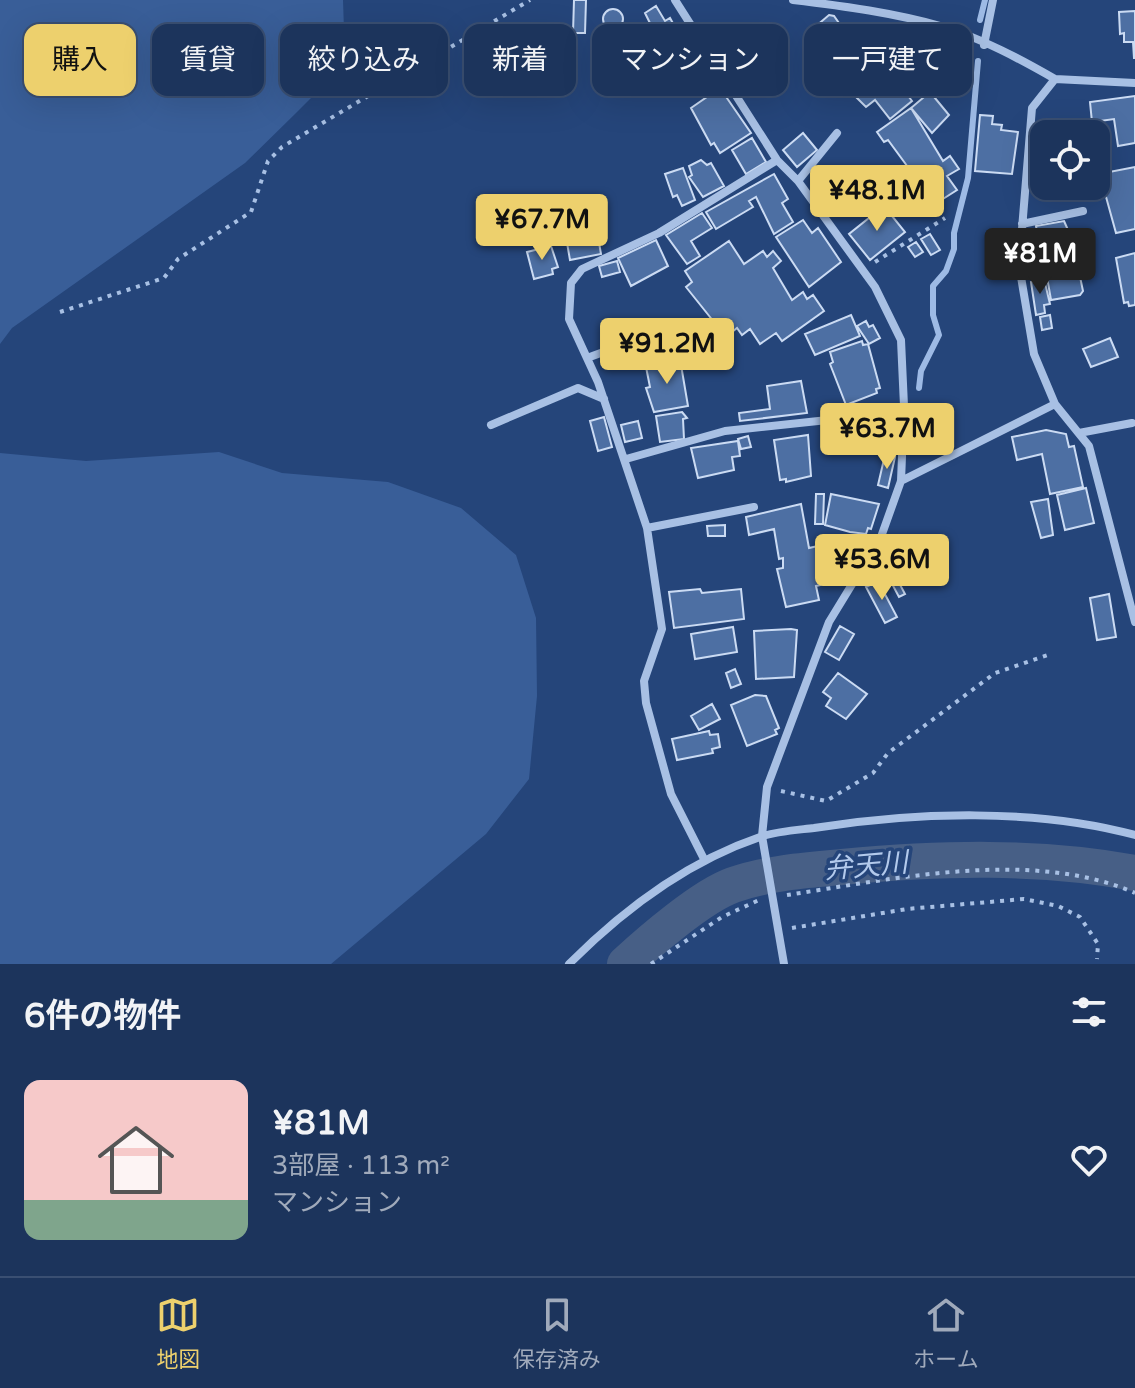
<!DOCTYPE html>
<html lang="ja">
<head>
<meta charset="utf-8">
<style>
  body { margin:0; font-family:"Varela Round","Noto Sans JP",sans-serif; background:#253c62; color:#f1f3f6; height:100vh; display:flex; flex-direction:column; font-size:30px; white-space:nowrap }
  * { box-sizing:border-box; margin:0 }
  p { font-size:26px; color:#a0aabb }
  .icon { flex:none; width:44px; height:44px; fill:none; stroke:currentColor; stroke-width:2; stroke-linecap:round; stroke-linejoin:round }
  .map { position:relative; height:964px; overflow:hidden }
  .drawer { display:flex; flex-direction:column; background:#1c345c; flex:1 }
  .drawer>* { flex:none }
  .banner { position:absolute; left:24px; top:24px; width:1088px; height:72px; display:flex; gap:16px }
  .controls { position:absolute; left:1030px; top:120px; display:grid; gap:16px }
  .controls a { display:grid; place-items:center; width:80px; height:80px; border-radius:16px; background:#1c345c; box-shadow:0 8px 32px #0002,0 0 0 2px #3a4f72; font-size:40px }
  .price { position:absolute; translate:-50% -68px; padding:0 18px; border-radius:8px; background:#edd06d; color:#111; font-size:26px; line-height:52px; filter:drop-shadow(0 2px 4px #0008) }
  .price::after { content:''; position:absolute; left:50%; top:48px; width:24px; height:18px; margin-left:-12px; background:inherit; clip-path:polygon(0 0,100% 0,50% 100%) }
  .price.selected { background:#222; color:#fff }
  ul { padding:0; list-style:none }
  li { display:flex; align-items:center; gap:24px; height:200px; padding:0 24px }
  li span { display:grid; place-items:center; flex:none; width:224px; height:160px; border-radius:16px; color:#555 }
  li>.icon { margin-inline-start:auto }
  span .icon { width:96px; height:96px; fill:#fffc; stroke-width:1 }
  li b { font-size:34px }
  h2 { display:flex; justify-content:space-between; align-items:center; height:96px; padding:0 24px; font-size:34px }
  .pill { padding:0 28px; border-radius:16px; background:#1c345c; box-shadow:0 8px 32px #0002,0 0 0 2px #3a4f72; font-size:28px; line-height:72px }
  .pill.selected { background:#edd06d; color:#111 }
  .tabs { display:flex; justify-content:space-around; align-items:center; height:112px; border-top:2px solid #3a4f72; background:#1c345c; font-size:22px; color:#a0aabb }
  .tabs a { display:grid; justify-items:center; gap:4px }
  .tabs .selected { color:#edd06d }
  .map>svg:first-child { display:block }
</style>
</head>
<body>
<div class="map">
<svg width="1135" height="964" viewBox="0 0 1135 964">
  <rect width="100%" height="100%" fill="#25457a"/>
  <path fill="#395e98" d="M0 0H343L344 30 334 75 295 114 245 163 12 328 0 344Z
    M219 452 282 473 388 482 461 508 516 555 536 618 537 696 529 779 486 834 331 964H0V453L86 461Z"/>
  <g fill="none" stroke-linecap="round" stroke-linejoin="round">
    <path stroke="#9dbae5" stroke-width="6" d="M980 20 985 0
      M919 388 921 371 939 335 933 315V286L946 271 954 249V233L968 178 978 61"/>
    <path stroke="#475f86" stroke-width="36" d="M625 964C650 941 702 896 733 885 767 873 807 870 842 867 939 858 1039 855 1135 873"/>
  </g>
  <path fill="#4d6fa3" stroke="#cbdbf3" stroke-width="2" d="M574 0H586L585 33H573Z
    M656 6 665 21 670 18 693 60 688 63 694 74 685 79 678 80 645 13Z
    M603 19a10 10 0 1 1 20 0a10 10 0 1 1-20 0Z
    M1135 11V58H1134L1133 42H1124V33L1120 34 1119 12Z
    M829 15 834 16 855 46 833 64 808 33Z
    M860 45 894 88 899 84 912 101 890 119 875 100 866 107 856 97 846 85 849 82 835 65Z
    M933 62 939 69 914 89 909 82Z
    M954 70 956 90H941V71Z
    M709 74 713 86 701 90 697 78Z
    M720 88 751 133 720 153 714 143 711 145 691 108Z
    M930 92 949 115 932 133 911 108Z
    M1135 96V143L1118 146 1114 119 1092 122 1090 102Z
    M911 108 943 161 950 156 959 169 947 176 957 190 935 204 888 140 884 142 877 132Z
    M980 115 993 116 992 124 1002 125 1001 130 1018 132 1012 174 975 171Z
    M803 133 817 150 797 167 783 150Z
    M752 138 766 162 746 174 732 150Z
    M701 160 707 165 711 163 724 186 703 197 689 177 692 175 689 166Z
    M1135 167V229L1116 233 1103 186 1106 185 1104 173Z
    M683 168 695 200 682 206 677 195 673 197 665 174Z
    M774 174 788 199 782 203 793 222 774 234 756 197 749 201 753 207 716 229 706 212Z
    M884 206 905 232 870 260 849 234Z
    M593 209 601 254 570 260 562 214Z
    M702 213 712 228 691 241 700 256 687 264 666 235Z
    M803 220 812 233 818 228 841 262 809 287 776 237Z
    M1064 221 1072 239H1068L1069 243 1040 249 1036 226Z
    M930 234 940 250 931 255 921 239Z
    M656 240 668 266 631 286 618 258Z
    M729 241 744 264 763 251 767 257 773 251 781 261 773 268 792 300 803 292 807 299 813 295 824 311 782 341 776 333 760 344 750 329 742 335 737 328 732 332 729 327 722 332 686 287 692 282 685 271Z
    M916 242 923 252 915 257 908 247Z
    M551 246 558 267 552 269 553 274 534 279 527 252Z
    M1135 253V305L1129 306 1128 302 1124 303 1116 258Z
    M617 261 620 272 602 277 599 266Z
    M1079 272 1083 291 1080 295 1051 300 1047 277Z
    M1044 279 1050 304 1044 305 1045 313 1036 315 1031 282Z
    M851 315 860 336 815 355 805 334Z
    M1050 315 1052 328 1042 330 1040 317Z
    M866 321 869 327 873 325 880 338 869 344 857 326Z
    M1110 338 1118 357 1091 367 1083 349Z
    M673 340 677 357 645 365 640 347Z
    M862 341 863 345 868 344 880 388 876 389 877 393 846 405 830 364 833 362 830 352Z
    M680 359 688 406 654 412 646 388 650 387 646 367Z
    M801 381 807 413 740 421 739 413 770 409 767 386Z
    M682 412 687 418 683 419 684 439 660 442 656 416Z
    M604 417 612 447 598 451 590 421Z
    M638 421 642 438 625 442 621 425Z
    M869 425H881V454L869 453Z
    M1046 430 1066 434 1069 447 1074 446 1083 487 1050 494 1042 454 1017 460 1012 437Z
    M808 435 811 476 786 482V479L780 480 774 440Z
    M748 436 751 447 741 449 738 439Z
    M738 441 740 456 732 457 734 470 698 478 691 448Z
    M885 455 895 457 888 488 878 485Z
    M1086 488 1094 523 1065 530 1057 495Z
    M816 494H824L823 524H815Z
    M831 494 879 504 871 529 868 528 866 534 850 532 825 525Z
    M1048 499 1053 535 1041 538 1031 502Z
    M801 504 809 548 818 546 825 584 816 586 819 600 786 607 777 569 783 568V558L779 559 774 529 749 535 746 517Z
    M725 525V536H708L707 526Z
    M833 547 854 552 849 575 828 573Z
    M889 564 905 594 899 597 883 567Z
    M878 581 897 617 885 623 866 587Z
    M700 589 702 593 741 589 744 619 674 628 669 592Z
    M1109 594 1116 637 1097 640 1090 598Z
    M840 626 854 634 839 660 825 652Z
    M733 627 737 652 695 659 691 634Z
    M791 629 797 630 794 677 756 679 754 631Z
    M735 669 741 684 731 688 726 673Z
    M838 673 867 694 846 719 826 706 831 698 823 692Z
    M755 695 766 696 779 728 775 730 777 734 747 746 731 705Z
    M712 704 720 719 699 730 691 716Z
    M709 731 710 735 718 734 720 747 712 749 713 753 677 760 672 739Z"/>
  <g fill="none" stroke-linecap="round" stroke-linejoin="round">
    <path stroke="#a8c0e4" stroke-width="4" stroke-dasharray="4 6" stroke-linecap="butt" d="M875 262 945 218
      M60 312 164 278 178 259 251 212 268 161 282 147 530 0
      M781 791 826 801 873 773 888 753 995 673 1048 655
      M787 895C894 879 1032 848 1135 893
      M792 928 907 909 1024 899 1058 906 1080 917 1098 944 1097 959
      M651 964 722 917 759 900"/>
    <path stroke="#a8c0e4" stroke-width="8" d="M675 0 777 160 798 181 875 287 901 340 904 406 901 481 881 537 829 622 767 787 762 836 784 964
      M793 0C844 6 895 13 944 27 983 39 1020 59 1055 79
      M984 45 993 0
      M798 181 837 133
      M1022 224 1083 211
      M587 358 628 343 635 333
      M1055 404 1034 354 1019 265 1032 108 1055 79 1135 83
      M491 425 578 388 604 399
      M1079 433 1132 423
      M626 459 725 431 884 414 904 406
      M901 481 1055 404 1089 446 1135 622
      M647 528 754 507
      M705 861 671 794 646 703 644 681 662 629 647 528 598 382 569 319 571 283 582 269 659 233 777 160
      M569 964C624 909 686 862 760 837 777 831 797 830 814 828 915 812 1036 808 1135 835"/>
  </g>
  <g text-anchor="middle" stroke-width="7" stroke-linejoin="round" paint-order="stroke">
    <g font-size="28" font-style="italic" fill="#b3caec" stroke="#25457a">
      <text transform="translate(866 865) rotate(-5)" y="10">弁天川</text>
    </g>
  </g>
</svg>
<div class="controls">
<a><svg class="icon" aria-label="locate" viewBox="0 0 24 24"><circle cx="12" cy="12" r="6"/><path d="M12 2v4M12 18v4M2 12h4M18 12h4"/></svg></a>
</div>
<b class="price" style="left:877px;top:233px">¥48.1M</b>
<b class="price" style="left:542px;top:262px">¥67.7M</b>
<b class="price selected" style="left:1040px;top:296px">¥81M</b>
<b class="price" style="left:667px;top:386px">¥91.2M</b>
<b class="price" style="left:887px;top:471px">¥63.7M</b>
<b class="price" style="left:882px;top:602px">¥53.6M</b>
<div class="banner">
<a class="pill selected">購入</a>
<a class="pill">賃貸</a>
<a class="pill">絞り込み</a>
<a class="pill">新着</a>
<a class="pill">マンション</a>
<a class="pill">一戸建て</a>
</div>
</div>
<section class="drawer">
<h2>6件の物件<svg class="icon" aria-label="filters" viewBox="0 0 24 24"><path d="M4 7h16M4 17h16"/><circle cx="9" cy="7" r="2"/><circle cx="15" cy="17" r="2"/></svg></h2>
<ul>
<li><span style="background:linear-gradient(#f6c9c9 75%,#7fa58c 0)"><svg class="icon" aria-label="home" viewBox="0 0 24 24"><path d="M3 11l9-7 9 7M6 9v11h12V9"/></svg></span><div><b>¥81M</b><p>3部屋 · 113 m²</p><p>マンション</p></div><svg class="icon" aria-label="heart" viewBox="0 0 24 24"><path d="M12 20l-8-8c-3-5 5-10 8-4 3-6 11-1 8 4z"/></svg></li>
</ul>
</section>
<nav class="tabs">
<a class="selected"><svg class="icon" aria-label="map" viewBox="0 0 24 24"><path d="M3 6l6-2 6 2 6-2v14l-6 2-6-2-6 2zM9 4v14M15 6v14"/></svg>地図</a>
<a><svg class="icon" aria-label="saved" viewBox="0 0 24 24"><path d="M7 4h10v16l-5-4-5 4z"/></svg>保存済み</a>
<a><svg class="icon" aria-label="home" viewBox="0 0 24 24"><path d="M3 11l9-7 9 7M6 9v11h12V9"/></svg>ホーム</a>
</nav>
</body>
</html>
